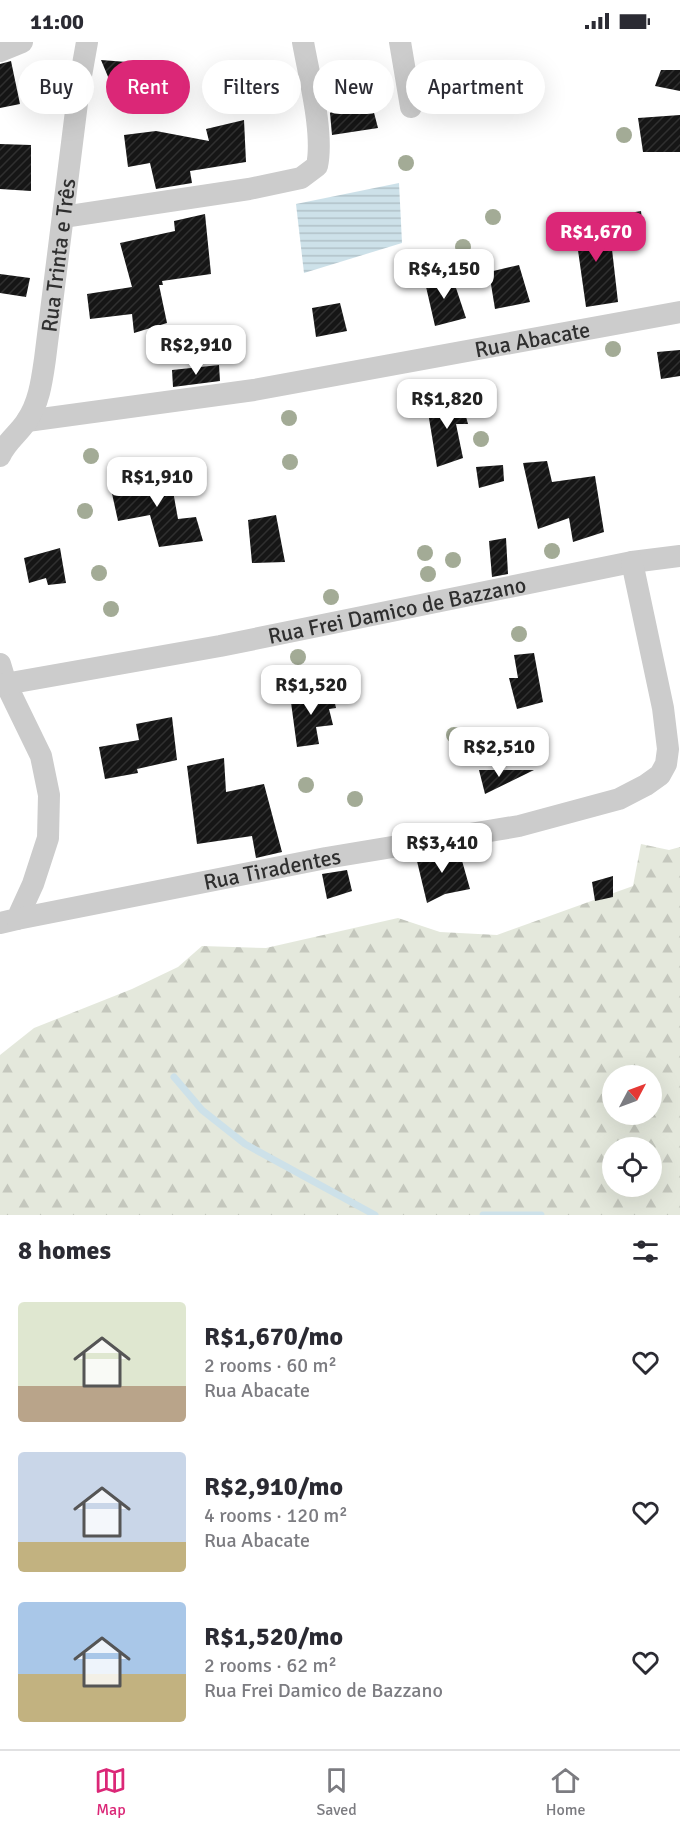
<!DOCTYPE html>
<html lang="en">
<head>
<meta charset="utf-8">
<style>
  body { margin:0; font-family:Signika,sans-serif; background:#f7f7f7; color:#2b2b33; height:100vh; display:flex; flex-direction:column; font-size:22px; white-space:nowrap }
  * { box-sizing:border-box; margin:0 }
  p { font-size:20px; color:#7c7c81 }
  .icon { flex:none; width:33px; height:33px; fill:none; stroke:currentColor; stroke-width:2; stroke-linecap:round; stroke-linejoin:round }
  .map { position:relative; height:1173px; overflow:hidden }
  .drawer { display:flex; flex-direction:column; background:#fff; flex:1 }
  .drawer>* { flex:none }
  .guide { position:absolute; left:18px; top:18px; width:645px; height:54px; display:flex; gap:12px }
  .needle { width:39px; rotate:49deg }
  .controls { position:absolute; left:602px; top:1023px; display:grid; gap:12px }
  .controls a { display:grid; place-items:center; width:60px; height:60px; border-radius:50%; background:#fff; box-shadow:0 6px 24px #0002; font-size:30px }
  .price { position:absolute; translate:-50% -51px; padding:0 14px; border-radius:12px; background:#fff; color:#222; font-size:20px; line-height:39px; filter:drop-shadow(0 2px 3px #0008) }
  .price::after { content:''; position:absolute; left:50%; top:36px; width:18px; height:14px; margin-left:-9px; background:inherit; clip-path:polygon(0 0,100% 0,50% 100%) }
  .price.on { background:#db2777; color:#fff }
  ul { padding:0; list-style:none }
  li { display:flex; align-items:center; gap:18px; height:150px; padding:0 18px }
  li span { display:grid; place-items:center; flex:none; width:168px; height:120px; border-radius:6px; color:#555 }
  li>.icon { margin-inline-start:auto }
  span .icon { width:72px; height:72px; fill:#fffc; stroke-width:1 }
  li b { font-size:26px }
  h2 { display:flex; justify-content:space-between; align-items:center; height:72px; padding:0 18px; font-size:26px }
  .tag { padding:0 21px; border-radius:27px; background:#fff; box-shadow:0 6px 24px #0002; font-size:21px; line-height:54px }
  .tag.on { background:#db2777; color:#fff }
  .status { display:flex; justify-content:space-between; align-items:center; height:42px; padding:0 30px; background:#fff; direction:ltr }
  .status svg { height:16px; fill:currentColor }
  .dock { display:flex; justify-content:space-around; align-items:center; height:84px; border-top:2px solid #e1e1e2; background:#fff; font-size:16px; color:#7c7c81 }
  .dock a { display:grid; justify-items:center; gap:3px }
  .dock .on { color:#db2777 }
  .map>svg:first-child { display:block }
</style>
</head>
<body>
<div class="status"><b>11:00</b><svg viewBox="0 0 49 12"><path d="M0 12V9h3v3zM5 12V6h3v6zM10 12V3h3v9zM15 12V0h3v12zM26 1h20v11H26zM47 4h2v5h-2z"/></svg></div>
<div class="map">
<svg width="680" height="1173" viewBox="0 0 680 1173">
  <defs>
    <pattern id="forest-firs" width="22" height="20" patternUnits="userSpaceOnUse" patternTransform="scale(1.5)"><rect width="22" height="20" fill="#e4e8dc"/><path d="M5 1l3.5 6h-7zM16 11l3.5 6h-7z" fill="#c4c7bd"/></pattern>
    <pattern id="water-rules" width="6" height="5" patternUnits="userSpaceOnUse" patternTransform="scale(1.5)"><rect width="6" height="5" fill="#cde1e9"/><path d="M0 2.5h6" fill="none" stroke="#b0c1c8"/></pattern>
    <pattern id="building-hatch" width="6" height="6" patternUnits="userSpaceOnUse" patternTransform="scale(1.5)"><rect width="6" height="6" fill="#161616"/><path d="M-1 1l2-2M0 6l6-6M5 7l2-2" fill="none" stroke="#303030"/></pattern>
  </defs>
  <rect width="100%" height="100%" fill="#fff"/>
  <path fill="url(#forest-firs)" fill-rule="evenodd" d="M641 802 669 808 680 805V1173H0V1013L34 986 132 947 178 925 202 904 266 906 398 876 440 890 497 893 633 844ZM612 1034H651V1072H612ZM612 1106H651V1144H612Z"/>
  <path fill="url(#water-rules)" d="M399 141 402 201 304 231 296 162Z"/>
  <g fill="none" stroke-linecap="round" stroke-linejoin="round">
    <path stroke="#cde1e9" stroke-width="7" d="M174 1035 202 1068 245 1102 375 1173
      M483 1173H541"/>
  </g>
  <path fill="url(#building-hatch)" d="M101 18 140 21 144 52 114 49Z
    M11 19 20 62 0 66V22Z
    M661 28H680V49L655 44Z
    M355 35 357 66 372 63 378 86 332 93 330 71 331 70 325 40Z
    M680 73V110H643L638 76Z
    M244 78 246 120 190 129 192 141 156 147 150 121 128 125 124 93 156 89 209 99 206 87Z
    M0 102 31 103V149L0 147Z
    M641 169 644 196 624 197V172Z
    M205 172 211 232 162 239 163 243H159L167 281 134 291 132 272 90 277 87 252 132 245 120 201 175 189 174 179Z
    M574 180 609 181 618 260 586 265Z
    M519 223 530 260 495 267 489 230Z
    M0 232 30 236 26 255 0 251Z
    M452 234 466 276 435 284 424 236Z
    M340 261 347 289 316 295 312 266Z
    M680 308V334L661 337 657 310Z
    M219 323 220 339 173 345 172 328Z
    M461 356 468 382H456L463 416 437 425 427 364Z
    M547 419 552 440 595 434 604 490 573 500 569 476 538 487 523 421Z
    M168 421 178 477 196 475 203 499 159 505 150 473 118 479 111 447 148 442 145 423Z
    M503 423 504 439 479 446 476 425Z
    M276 473 285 520 252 521 248 478Z
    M506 496 508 532 492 535 489 499Z
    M60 506 66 541 48 543 46 536 29 541 24 516Z
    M534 611 543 660 517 667 509 636H518L514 613Z
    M332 648 336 666 329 667 333 683 316 685 319 702 297 705 290 653 311 652Z
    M172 675 177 718 137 727 138 731 105 737 99 705 139 698 136 682Z
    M224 716 226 750 264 742 282 810 256 816 252 794 197 802 187 724Z
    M479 728H534L485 752Z
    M459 808 470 847 445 852 427 861 416 815Z
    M347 828 352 849 327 857 322 832Z
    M613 834V855L595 859 592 840Z"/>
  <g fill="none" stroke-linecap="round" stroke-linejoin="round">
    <g stroke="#ccc" stroke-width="22">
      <path d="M400 0 411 65"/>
      <path d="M0 9 22 0"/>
      <path d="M63 175 249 147 301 136 317 124C324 91 309 34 303 0"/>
      <path id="s1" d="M27 379 254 348 680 270"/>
      <path id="s2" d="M0 414C6 400 18 392 26 380 39 362 42 338 45 317L79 45 87 0"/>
      <path d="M0 622 6 642 41 714 49 753 48 796 33 842 17 877 0 881"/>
      <path id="s3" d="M0 643 220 604 632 520 680 514"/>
      <path id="s4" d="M17 877 326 816 519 784 619 757 646 743 660 733 666 722 668 707 663 666 632 520"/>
    </g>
  </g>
  <g fill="#a3ab96">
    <circle cx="624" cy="93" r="8"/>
    <circle cx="406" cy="121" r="8"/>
    <circle cx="493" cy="175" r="8"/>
    <circle cx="463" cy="205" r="8"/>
    <circle cx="613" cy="307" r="8"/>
    <circle cx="289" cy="376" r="8"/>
    <circle cx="481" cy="397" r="8"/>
    <circle cx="91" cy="414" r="8"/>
    <circle cx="290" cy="420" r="8"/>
    <circle cx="85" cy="469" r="8"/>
    <circle cx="552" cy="509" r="8"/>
    <circle cx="425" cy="511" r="8"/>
    <circle cx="453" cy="518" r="8"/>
    <circle cx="99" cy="531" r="8"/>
    <circle cx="428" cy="532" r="8"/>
    <circle cx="331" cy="555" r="8"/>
    <circle cx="111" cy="567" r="8"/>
    <circle cx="519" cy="592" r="8"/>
    <circle cx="298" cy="615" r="8"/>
    <circle cx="285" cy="636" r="8"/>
    <circle cx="454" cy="693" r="8"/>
    <circle cx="306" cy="743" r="8"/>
    <circle cx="355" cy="757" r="8"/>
  </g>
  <g text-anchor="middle" stroke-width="6" stroke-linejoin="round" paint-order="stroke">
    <g font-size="22" fill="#2f2f2f" stroke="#fff">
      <text dy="8" stroke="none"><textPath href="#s2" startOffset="214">Rua Trinta e Três</textPath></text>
      <text dy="8" stroke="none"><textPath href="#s1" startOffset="512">Rua Abacate</textPath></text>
      <text dy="8" stroke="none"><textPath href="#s3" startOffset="404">Rua Frei Damico de Bazzano</textPath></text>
      <text dy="8" stroke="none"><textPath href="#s4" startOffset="260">Rua Tiradentes</textPath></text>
    </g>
  </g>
</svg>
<div class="controls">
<a><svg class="needle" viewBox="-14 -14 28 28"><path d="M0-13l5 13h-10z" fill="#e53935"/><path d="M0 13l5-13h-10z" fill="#7c7c81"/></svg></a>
<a><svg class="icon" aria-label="locate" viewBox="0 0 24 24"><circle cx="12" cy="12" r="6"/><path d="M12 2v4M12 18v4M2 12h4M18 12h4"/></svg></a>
</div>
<b class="price on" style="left:596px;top:221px">R$1,670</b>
<b class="price" style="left:444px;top:258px">R$4,150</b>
<b class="price" style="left:196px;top:334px">R$2,910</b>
<b class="price" style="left:447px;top:388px">R$1,820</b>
<b class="price" style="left:157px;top:466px">R$1,910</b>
<b class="price" style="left:311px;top:674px">R$1,520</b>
<b class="price" style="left:499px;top:736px">R$2,510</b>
<b class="price" style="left:442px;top:832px">R$3,410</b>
<div class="guide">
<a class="tag">Buy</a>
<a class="tag on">Rent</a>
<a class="tag">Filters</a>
<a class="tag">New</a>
<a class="tag">Apartment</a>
</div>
</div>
<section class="drawer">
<h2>8 homes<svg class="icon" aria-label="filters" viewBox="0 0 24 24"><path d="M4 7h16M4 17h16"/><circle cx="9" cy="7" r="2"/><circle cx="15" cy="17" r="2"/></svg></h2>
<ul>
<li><span style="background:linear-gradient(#dfe7d0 70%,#b9a48a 0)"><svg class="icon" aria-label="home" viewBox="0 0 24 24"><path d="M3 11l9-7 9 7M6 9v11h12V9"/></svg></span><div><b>R$1,670/mo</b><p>2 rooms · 60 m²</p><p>Rua Abacate</p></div><svg class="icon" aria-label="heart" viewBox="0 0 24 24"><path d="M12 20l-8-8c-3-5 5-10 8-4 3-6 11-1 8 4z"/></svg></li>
<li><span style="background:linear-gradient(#c9d6e8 75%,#c2b280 0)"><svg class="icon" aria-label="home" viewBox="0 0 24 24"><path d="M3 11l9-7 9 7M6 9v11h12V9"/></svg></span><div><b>R$2,910/mo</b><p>4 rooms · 120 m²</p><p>Rua Abacate</p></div><svg class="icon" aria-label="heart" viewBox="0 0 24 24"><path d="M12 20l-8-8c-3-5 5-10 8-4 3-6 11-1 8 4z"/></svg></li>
<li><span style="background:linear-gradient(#a9c7e8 60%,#c2b280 0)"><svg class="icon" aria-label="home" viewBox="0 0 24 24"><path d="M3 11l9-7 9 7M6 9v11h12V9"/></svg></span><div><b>R$1,520/mo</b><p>2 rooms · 62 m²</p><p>Rua Frei Damico de Bazzano</p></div><svg class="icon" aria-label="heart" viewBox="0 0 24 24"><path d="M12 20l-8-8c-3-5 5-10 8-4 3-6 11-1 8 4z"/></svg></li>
</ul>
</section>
<nav class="dock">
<a class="on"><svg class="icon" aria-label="map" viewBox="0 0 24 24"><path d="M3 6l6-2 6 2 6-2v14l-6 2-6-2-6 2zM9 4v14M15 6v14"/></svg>Map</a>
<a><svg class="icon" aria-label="saved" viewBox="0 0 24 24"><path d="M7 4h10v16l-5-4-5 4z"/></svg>Saved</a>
<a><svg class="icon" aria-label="home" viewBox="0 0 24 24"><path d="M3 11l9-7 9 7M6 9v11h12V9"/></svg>Home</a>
</nav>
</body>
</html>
